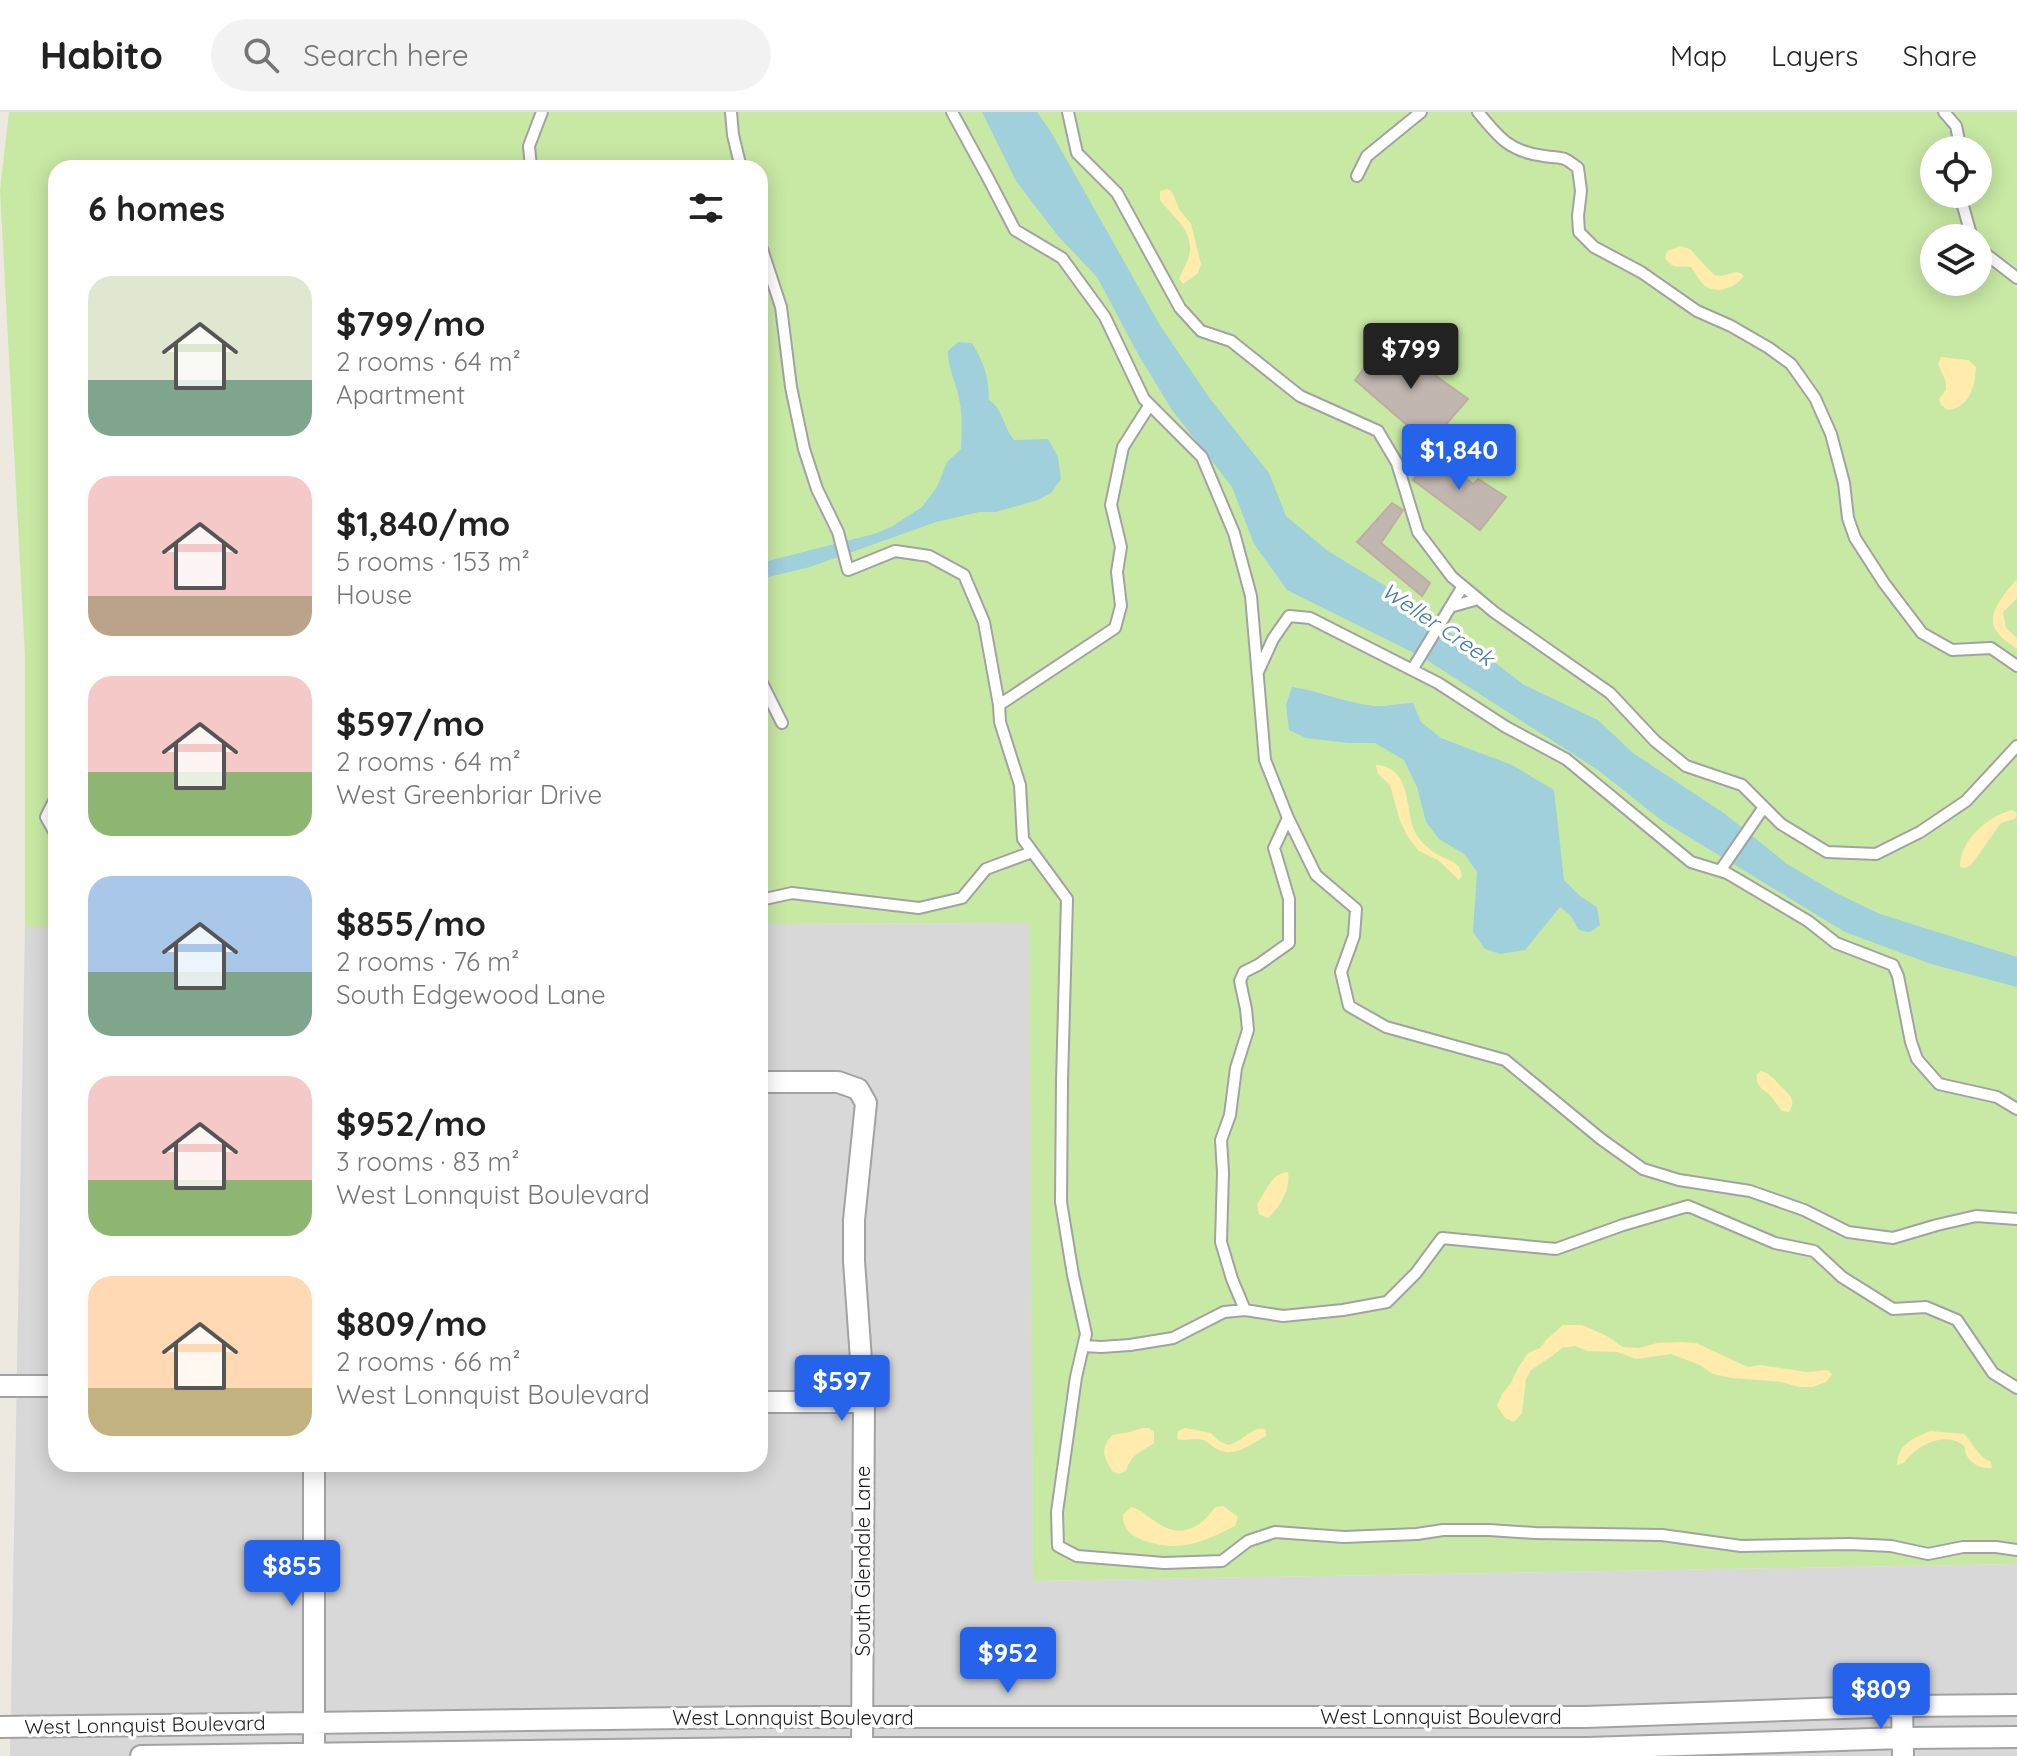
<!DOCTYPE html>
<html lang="en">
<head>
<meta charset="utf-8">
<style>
  body { margin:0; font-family:Quicksand,sans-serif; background:#f2f2f2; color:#222; height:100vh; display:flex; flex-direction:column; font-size:30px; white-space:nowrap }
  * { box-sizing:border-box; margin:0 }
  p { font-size:26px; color:#767676 }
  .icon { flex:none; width:44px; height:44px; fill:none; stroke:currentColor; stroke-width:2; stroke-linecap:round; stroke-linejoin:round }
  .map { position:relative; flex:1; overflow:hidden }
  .sheet { position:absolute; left:48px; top:48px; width:720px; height:1312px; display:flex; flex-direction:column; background:#fff; border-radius:24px; box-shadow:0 4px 20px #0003 }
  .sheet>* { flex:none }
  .fabs { position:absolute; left:1920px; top:24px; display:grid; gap:16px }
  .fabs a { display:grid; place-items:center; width:72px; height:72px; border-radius:50%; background:#fff; box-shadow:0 4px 20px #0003; font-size:40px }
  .price { position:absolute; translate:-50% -68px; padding:0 18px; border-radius:8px; background:#2563eb; color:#fff; font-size:26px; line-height:52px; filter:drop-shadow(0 2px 4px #0008) }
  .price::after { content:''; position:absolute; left:50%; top:48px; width:24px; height:18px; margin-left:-12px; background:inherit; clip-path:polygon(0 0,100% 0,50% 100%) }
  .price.selected { background:#222; color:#fff }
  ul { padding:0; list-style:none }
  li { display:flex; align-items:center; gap:24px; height:200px; padding:0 40px }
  li span { display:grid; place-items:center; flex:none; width:224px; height:160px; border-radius:24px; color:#555 }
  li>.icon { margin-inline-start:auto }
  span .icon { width:96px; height:96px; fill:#fffc; stroke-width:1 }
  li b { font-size:34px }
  h2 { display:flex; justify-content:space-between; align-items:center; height:96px; padding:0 40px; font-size:34px }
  header { display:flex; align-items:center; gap:48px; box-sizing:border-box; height:112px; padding:0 40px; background:#fff; border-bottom:2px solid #e0e0e0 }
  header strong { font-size:38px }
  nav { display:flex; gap:44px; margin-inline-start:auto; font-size:28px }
  .search { width:560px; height:72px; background:#f2f2f2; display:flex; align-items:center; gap:20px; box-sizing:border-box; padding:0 28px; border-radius:44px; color:#767676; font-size:30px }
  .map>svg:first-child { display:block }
</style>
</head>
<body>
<header>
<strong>Habito</strong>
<div class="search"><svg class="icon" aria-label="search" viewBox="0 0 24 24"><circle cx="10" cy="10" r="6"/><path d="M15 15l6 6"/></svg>Search here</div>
<nav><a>Map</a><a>Layers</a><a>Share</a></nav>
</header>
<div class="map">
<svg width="2017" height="1644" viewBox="0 0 2017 1644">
  <rect width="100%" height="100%" fill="#ede8e0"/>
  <path fill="#d9d8d8" d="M1030 811 1033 1469 2017 1452V1644H10L25 815H56V1352H760V812Z"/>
  <path fill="#c8e9a4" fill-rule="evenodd" d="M9 0H2017V1452L1033 1469 1029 811 760 812V56H56V815H25V544L0 78ZM1934 38H1978V82H1934ZM1934 126H1978V170H1934Z"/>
  <path fill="#ffebac" d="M1168 77 1172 80 1179 97 1191 112 1201 152 1198 161 1183 172 1179 167C1183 157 1190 147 1190 137 1191 116 1171 103 1160 88V79Z
    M1680 134 1690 137 1714 163C1727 167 1736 154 1744 164 1735 176 1715 184 1703 172 1698 167 1695 160 1691 155 1679 154 1672 157 1665 146L1667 139Z
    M1941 245 1968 248 1976 255C1975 274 1970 295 1948 298L1941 293 1939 287 1946 278V270L1938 252Z
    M2015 469H2017V486L2003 500 2006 516 2017 526V537C2010 532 2002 527 1997 520 1984 503 2005 482 2015 469Z
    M1376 653C1411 655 1405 694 1414 718 1418 727 1427 736 1435 741 1447 749 1460 748 1462 764L1459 768 1438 748 1419 739 1408 725 1400 709 1390 673 1378 662Z
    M2012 698 2016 700 2017 704 2014 707 2001 711 1971 753 1965 756 1960 755C1960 728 1987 705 2012 698Z
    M1761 959C1770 962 1772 965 1778 971 1787 982 1798 985 1789 1000L1782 999C1778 994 1774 988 1770 983 1762 976 1756 975 1757 962Z
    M1288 1060C1291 1077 1280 1095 1268 1106L1259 1102 1257 1092C1266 1080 1271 1061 1288 1060Z
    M1563 1213H1582L1605 1223 1623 1235 1639 1236 1657 1231 1681 1230 1696 1231 1748 1255 1760 1253 1807 1260 1827 1258 1832 1262 1826 1270 1813 1275H1799L1782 1270 1732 1266 1713 1262 1700 1253 1671 1242 1636 1247 1617 1240 1587 1239 1575 1234 1562 1236 1552 1244 1531 1258 1526 1267 1522 1301 1514 1310 1505 1306 1497 1294 1502 1282 1511 1271 1518 1256 1528 1241 1540 1236 1546 1228Z
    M1142 1316H1149L1154 1320V1331C1140 1341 1132 1341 1126 1359L1119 1362 1113 1360C1103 1344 1100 1339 1112 1323L1130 1320Z
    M1185 1316 1211 1321 1219 1329 1228 1333C1244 1330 1253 1312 1266 1318V1324C1251 1331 1237 1346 1219 1338 1214 1336 1208 1330 1203 1328 1194 1325 1186 1330 1177 1327L1178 1319Z
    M1930 1319 1964 1322C1974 1332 1977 1344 1991 1350L1992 1356C1982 1357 1971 1353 1966 1342 1963 1334 1968 1336 1960 1331 1942 1320 1914 1335 1904 1351L1897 1353C1898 1332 1912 1327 1930 1319Z
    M1223 1394 1238 1405 1235 1414C1203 1430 1180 1441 1145 1429 1132 1424 1123 1419 1123 1403L1131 1395C1142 1398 1149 1406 1159 1412 1181 1427 1202 1415 1215 1395Z"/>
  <path fill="#9fd0db" d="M982 0H1037L1051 20 1161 215 1211 288 1269 361 1286 404 1328 439 1394 479 1420 504 1472 533 1524 573 1598 608 1633 641 1725 702 1787 752 1836 781 1880 802 2017 845V875L1931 852 1845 820 1661 708 1598 658 1422 545 1287 478 1254 432 1232 375 1172 298 1138 242 1097 165 1058 124 1016 69Z
    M958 230 972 231C984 251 989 265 989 288 1003 297 1003 314 1014 328L1048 327 1058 345 1061 367 1051 381 1038 388 996 400H979L936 410 810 455 760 467V451L874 422 891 415 922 395 937 375 947 350 961 337C962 317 963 298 957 278 953 264 948 254 948 239Z
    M1292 575C1320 579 1346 591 1374 594 1387 595 1400 591 1413 591L1421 610 1441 626 1512 653 1554 678 1564 768 1581 785 1597 795 1600 813 1590 820C1573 819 1578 812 1569 802 1568 801 1561 796 1560 795L1525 838 1500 842 1485 837 1473 820 1477 760 1464 742 1439 727 1426 710 1417 675 1404 648 1375 631H1348L1306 626 1289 618 1286 593Z"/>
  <path fill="#c1b7b0" stroke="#beaea2" stroke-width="2" d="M1386 228 1468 287 1429 332 1355 268Z
    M1434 341 1473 372 1478 367 1506 385 1480 418 1413 368Z
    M1392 391 1403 398 1381 431 1430 471 1422 484 1357 430Z"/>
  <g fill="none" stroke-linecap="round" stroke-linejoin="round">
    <g stroke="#a2a2a2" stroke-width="14">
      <path id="service" d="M731 0 733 23 741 56
        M952 0 988 66 1015 118 1062 146 1105 205 1144 287 1202 345 1234 421 1251 484 1265 648 1288 706 1316 763 1356 797 1354 824 1341 860 1349 894 1386 915 1505 948 1601 1027 1643 1057 1679 1068 1750 1079 1804 1098 1848 1120 1893 1126 1937 1113 1976 1104 2017 1107
        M1068 0 1077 41 1117 81 1180 196 1201 219 1231 229 1300 284 1378 319 1397 351 1418 420 1452 465 1494 500 1610 581 1655 629 1686 654 1742 673 1781 712 1827 740 1876 742 1920 720 1966 689 2017 634
        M1478 0C1498 25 1510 40 1544 44 1563 47 1562 43 1578 56L1581 79 1578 104 1579 120 1594 135 1641 160 1697 199 1731 214 1769 236 1791 252 1815 286 1831 322 1844 371 1848 406 1855 426 1884 471 1922 521 1952 538 1991 536 2017 554
        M1944 0 1956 14 1961 38
        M531 56 529 34 542 0
        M1357 64 1367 44 1421 0
        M1963 82V94L1972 126
        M760 131 781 195 791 275 804 337 817 377 838 420 848 458 895 439 929 444 964 463 984 510 999 593
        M1978 136 2017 166
        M1149 294 1123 335 1111 393 1121 435 1117 460 1121 494 1115 516 999 593 1000 610 1020 673 1023 727 1067 787 1062 969 1061 1090 1073 1163 1086 1222 1076 1265 1057 1400 1058 1434 1077 1444 1164 1451 1222 1449 1248 1429 1275 1420 1344 1425 1417 1422 1443 1418H1489L1535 1421 1662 1423 1741 1434 1850 1432 1891 1434 1928 1442 1963 1435H1996L2017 1438
        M1450 495 1478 487
        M1412 558 1463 474
        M1258 560 1273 527 1289 504 1310 506 1438 571 1506 615 1566 647 1691 750 1727 761 1808 809 1836 831 1893 853 1898 864 1911 930 1917 947 1939 972 1997 985 2017 997
        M760 567 782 611
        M56 685 46 705 56 723
        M1288 706 1274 736 1289 787V831L1258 853 1244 860 1240 869 1246 897 1248 918 1236 956 1230 1003 1221 1028 1223 1060 1221 1130 1232 1167 1245 1198 1283 1204 1343 1198 1387 1190 1416 1161 1442 1126 1556 1137 1623 1113 1688 1094 1775 1131 1814 1139 1842 1165 1893 1197 1926 1195 1957 1208 1993 1261 2017 1276
        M1720 759 1764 695
        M760 788 792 781 919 796 962 786 986 757 1032 740
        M1084 1234 1101 1235 1130 1233 1173 1226 1224 1200 1245 1198"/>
    </g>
    <g stroke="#a2a2a2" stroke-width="24">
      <path id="minor" d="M760 970H838L858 977 866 991 854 1108V1149L864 1290 862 1635
        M0 1274H56
        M760 1290H864
        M1902 1594 1903 1644
        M0 1615 766 1605H1585L1902 1594 2017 1593
        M314 1641V1352
        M141 1644 765 1636H1587L1903 1626 2017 1625"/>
    </g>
    <use href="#service" stroke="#fff" stroke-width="10"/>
    <use href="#minor" stroke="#fff" stroke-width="20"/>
  </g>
  <g text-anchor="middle" stroke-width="7" stroke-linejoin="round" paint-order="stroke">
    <g font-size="20" fill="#1b1b1b" stroke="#fff">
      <text transform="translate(863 1449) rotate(-90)" y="7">South Glendale Lane</text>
      <text x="1441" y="1612">West Lonnquist Boulevard</text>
      <text x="793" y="1613">West Lonnquist Boulevard</text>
      <text transform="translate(145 1613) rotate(-1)" y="7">West Lonnquist Boulevard</text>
    </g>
    <g font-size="22" font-style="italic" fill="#4578a2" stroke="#fff">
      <text transform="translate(1438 512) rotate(34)" y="8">Weller Creek</text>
    </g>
  </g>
</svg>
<div class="fabs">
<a><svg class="icon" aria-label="locate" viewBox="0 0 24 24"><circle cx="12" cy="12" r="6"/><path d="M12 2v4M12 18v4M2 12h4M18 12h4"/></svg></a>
<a><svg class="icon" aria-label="layers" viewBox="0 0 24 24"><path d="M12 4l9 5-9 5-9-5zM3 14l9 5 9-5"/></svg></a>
</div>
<b class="price selected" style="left:1411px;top:279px">$799</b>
<b class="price" style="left:1459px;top:380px">$1,840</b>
<b class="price" style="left:842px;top:1311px">$597</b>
<b class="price" style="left:292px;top:1496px">$855</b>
<b class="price" style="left:1008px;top:1583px">$952</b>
<b class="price" style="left:1881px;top:1619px">$809</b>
<section class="sheet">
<h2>6 homes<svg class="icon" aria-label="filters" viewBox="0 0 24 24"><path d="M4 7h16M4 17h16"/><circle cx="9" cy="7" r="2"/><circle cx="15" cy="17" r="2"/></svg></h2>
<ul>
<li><span style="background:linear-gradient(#dfe7d0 65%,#7fa58c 0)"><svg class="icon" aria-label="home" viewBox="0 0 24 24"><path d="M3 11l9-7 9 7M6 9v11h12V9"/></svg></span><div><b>$799/mo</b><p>2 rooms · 64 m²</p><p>Apartment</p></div></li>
<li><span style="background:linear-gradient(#f6c9c9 75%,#b9a48a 0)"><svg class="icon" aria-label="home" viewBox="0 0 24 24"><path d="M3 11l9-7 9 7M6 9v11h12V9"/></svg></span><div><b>$1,840/mo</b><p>5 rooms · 153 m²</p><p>House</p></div></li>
<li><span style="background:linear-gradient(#f6c9c9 60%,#8fb573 0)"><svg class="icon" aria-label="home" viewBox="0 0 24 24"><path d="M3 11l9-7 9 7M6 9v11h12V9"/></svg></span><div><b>$597/mo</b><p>2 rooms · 64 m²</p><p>West Greenbriar Drive</p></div></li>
<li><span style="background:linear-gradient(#a9c7e8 60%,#7fa58c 0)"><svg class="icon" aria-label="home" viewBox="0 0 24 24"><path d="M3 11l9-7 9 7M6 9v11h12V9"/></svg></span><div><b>$855/mo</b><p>2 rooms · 76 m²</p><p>South Edgewood Lane</p></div></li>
<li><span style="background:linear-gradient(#f6c9c9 65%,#8fb573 0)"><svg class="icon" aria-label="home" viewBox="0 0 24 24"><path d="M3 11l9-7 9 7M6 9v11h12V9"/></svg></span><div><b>$952/mo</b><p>3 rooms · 83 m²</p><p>West Lonnquist Boulevard</p></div></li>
<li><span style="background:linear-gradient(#ffd9b3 70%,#c2b280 0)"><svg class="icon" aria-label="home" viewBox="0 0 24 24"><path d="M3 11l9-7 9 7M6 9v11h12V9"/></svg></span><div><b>$809/mo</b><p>2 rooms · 66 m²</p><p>West Lonnquist Boulevard</p></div></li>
</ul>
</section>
</div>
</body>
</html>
